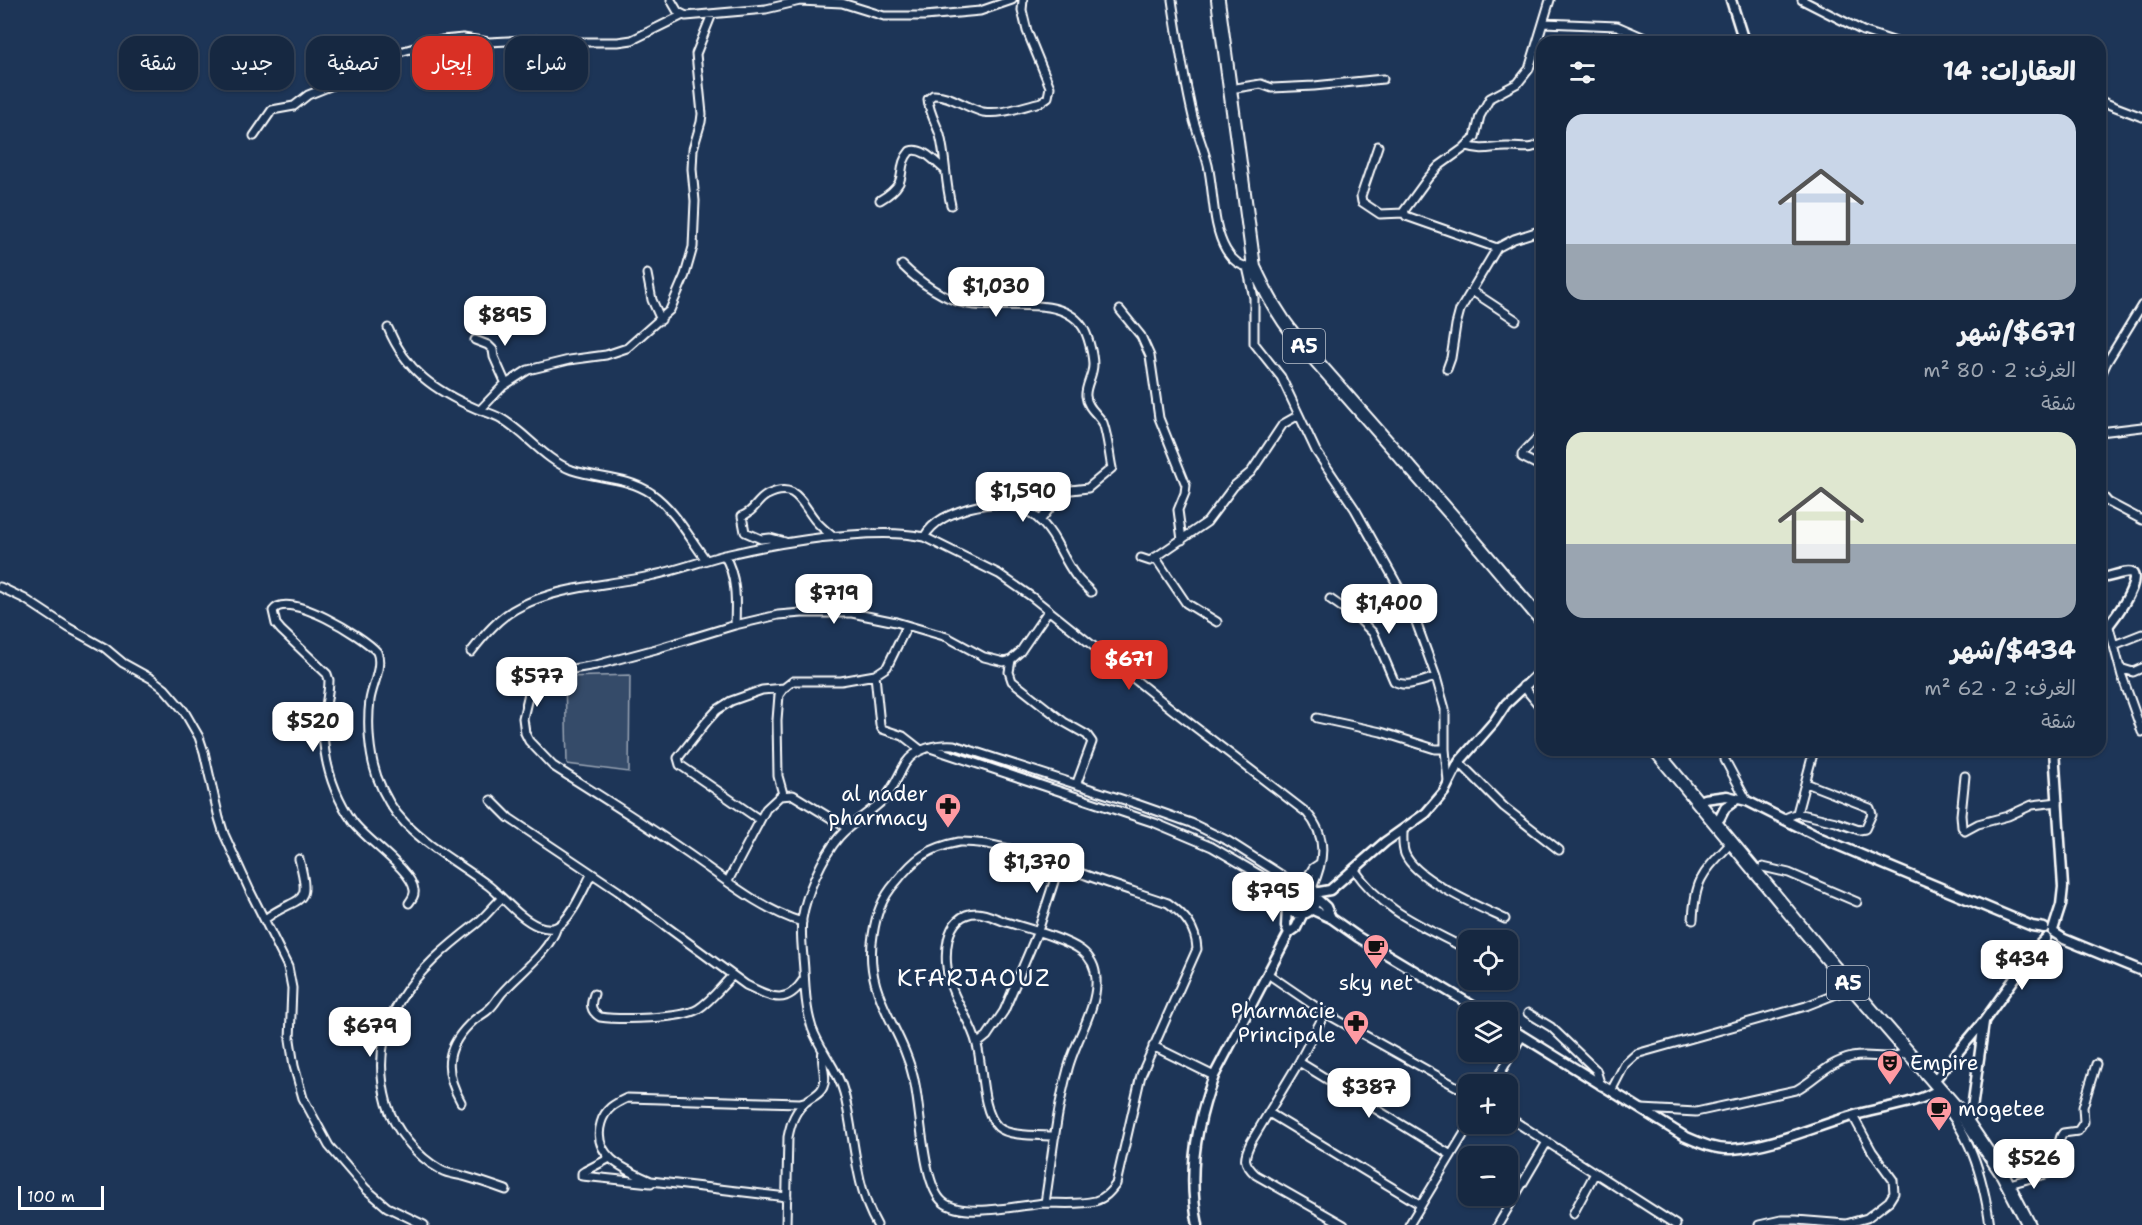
<!DOCTYPE html>
<html lang="ar">
<head>
<meta charset="utf-8">
<style>
  body { margin:0; font-family:"Shantell Sans","Playpen Sans Arabic",sans-serif; background:#1f3048; color:#f1f3f6; direction:rtl; height:100vh; display:flex; flex-direction:column; font-size:22px; white-space:nowrap }
  * { box-sizing:border-box; margin:0 }
  p { font-size:20px; color:#9ea6b1 }
  .icon { flex:none; width:33px; height:33px; fill:none; stroke:currentColor; stroke-width:2; stroke-linecap:round; stroke-linejoin:round }
  .map { position:relative; flex:1; overflow:hidden; direction:ltr }
  .details { position:absolute; left:1536px; top:36px; width:570px; height:720px; display:flex; flex-direction:column; background:#162841; border-radius:18px; box-shadow:0 2px 4px #0004,0 0 0 2px #35445a; direction:rtl }
  .details>* { flex:none }
  .hud { position:absolute; left:18px; top:36px; width:570px; height:54px; direction:rtl; display:flex; gap:12px }
  .fabs { position:absolute; left:1458px; top:930px; display:grid; gap:12px }
  .fabs a { display:grid; place-items:center; width:60px; height:60px; border-radius:12px; background:#162841; box-shadow:0 2px 4px #0004,0 0 0 2px #35445a; font-size:30px }
  .scale { position:absolute; left:18px; bottom:15px; width:86px; box-sizing:border-box; padding-left:6px; border:3px solid #fff; border-top:0; font-size:16px; line-height:21px; white-space:nowrap; color:#fff; -webkit-text-stroke:4px #1d3557; paint-order:stroke }
  .price { position:absolute; translate:-50% -51px; padding:0 14px; border-radius:12px; background:#fff; color:#222; font-size:20px; line-height:39px; filter:drop-shadow(0 2px 3px #0008) }
  .price::after { content:''; position:absolute; left:50%; top:36px; width:18px; height:14px; margin-left:-9px; background:inherit; clip-path:polygon(0 0,100% 0,50% 100%) }
  .price.active { background:#d93025; color:#fff }
  ul { padding:0; list-style:none }
  li { display:grid; align-content:center; gap:12px; height:318px; padding:0 30px }
  li span { display:grid; place-items:center; height:186px; border-radius:18px; color:#555 }
  li>.icon { margin-inline-start:auto }
  span .icon { width:108px; height:108px; fill:#fffc; stroke-width:1 }
  li b { font-size:26px }
  h2 { display:flex; justify-content:space-between; align-items:center; height:72px; padding:0 30px; font-size:26px }
  .pill { padding:0 21px; border-radius:18px; background:#162841; box-shadow:0 2px 4px #0004,0 0 0 2px #35445a; font-size:21px; line-height:54px }
  .pill.active { background:#d93025; color:#fff }
  .map>svg:first-child { display:block }
</style>
</head>
<body>
<div class="map">
<svg width="2142" height="1225" viewBox="0 0 2142 1225">
  <rect width="100%" height="100%" fill="#1d3557"/>
  <filter id="ink" filterUnits="userSpaceOnUse"><feTurbulence type="fractalNoise" baseFrequency=".0167" numOctaves="2"/><feDisplacementMap in="SourceGraphic" scale="12" xChannelSelector="R" yChannelSelector="G"/><feConvolveMatrix kernelMatrix="1 2 1 2 8 2 1 2 1" color-interpolation-filters="sRGB"/></filter>
  <g filter="url(#ink)">
    <path fill="#364b69" stroke="#9aa5b4" stroke-width="1.5" d="M630 675 629 772 567 764 565 677Z"/>
    <g fill="none" stroke-linecap="round" stroke-linejoin="round">
      <g stroke="#fff" stroke-width="11">
        <path id="minor" d="M671 0 678 12 686 16 766 9 800 1 842 3 884 16H925L980 11 1012 0
          M1172 0C1178 39 1184 79 1193 117 1197 133 1204 149 1208 165 1214 192 1212 226 1226 250 1231 259 1240 267 1251 267
          M1802 0 1863 31 1896 42
          M1544 23 1617 26 1654 42
          M1236 88 1261 84 1272 88 1314 86 1383 79
          M2100 101 2142 117
          M254 136 272 110 294 106 308 95 338 83 366 64 379 58 442 40 463 38 489 42 544 39 569 42H618L632 40 683 15
          M1378 146 1361 196 1362 202 1380 214 1404 213
          M1467 146C1485 152 1493 146 1510 147 1523 147 1532 151 1542 142
          M880 200C887 196 895 190 899 183 904 172 899 164 910 151 923 147 935 162 945 170
          M951 205C945 181 946 158 940 135 936 123 929 112 928 99L933 95C950 94 966 108 983 112 1002 115 1023 106 1041 102L1048 97 1050 87 1027 31 1022 10 1023 0
          M1497 248 1406 216 1404 211 1428 178 1439 166 1464 148 1475 137 1480 116 1490 98 1518 83 1529 69 1550 0
          M902 265C919 282 945 300 968 304 1001 310 1060 294 1082 326 1088 334 1093 355 1093 365 1093 376 1085 386 1086 396 1087 408 1098 414 1103 423 1108 437 1109 454 1112 468L1088 488 1063 491 1040 521
          M1247 267 1254 298V343L1281 377 1316 451 1355 509 1412 611 1436 677 1445 709V749L1448 782
          M647 274 652 300 661 320
          M1472 291 1516 320
          M1120 310 1141 336 1150 356 1159 418 1186 485 1185 493 1178 510 1182 540
          M388 328C406 371 435 391 477 409 485 412 494 414 502 419 527 434 545 460 572 470 599 479 627 477 651 493 675 510 688 536 706 560
          M475 340 488 345 493 350 494 357 506 384
          M1447 369 1451 358 1456 325 1460 310 1497 248 1514 239 1542 230
          M2100 377 2107 362 2142 305
          M480 410 503 386 528 370 569 360 606 355 627 348 670 310 685 275 693 247 695 201 692 169 693 149 701 122 702 114 696 54 712 14
          M2100 432 2142 427
          M1538 437 1522 454V457L1542 467
          M2100 493 2108 502 2142 520
          M924 537C934 520 950 514 969 508 1008 497 1036 506 1056 542 1062 553 1067 564 1075 575 1079 581 1085 586 1091 592
          M785 542 770 538 761 539 745 532 742 516C754 512 756 501 767 495 795 481 800 501 815 520 820 526 826 531 832 536
          M724 555C737 576 736 601 735 625
          M1155 557 1186 603 1217 622
          M1141 558 1150 561 1207 522 1234 486 1251 472 1283 424 1299 415
          M0 587 25 599 69 628 105 648 123 663 152 679 165 689 184 711 199 737 204 752 219 818 224 834 250 891 288 967 292 988 290 1040 294 1066 303 1098 329 1146 366 1189 387 1207 424 1225
          M1330 599 1359 619 1374 634 1394 681C1406 689 1424 680 1436 677
          M2109 627 2122 676 2142 732
          M2114 645 2142 634
          M471 652C485 634 500 616 521 606 563 585 609 586 654 575 678 570 701 561 725 555 767 545 808 538 851 535 875 533 900 532 924 537L999 574 1032 597 1173 710 1307 813C1328 837 1324 861 1312 888
          M1011 660 1009 672 1012 681 1064 722 1087 735 1092 742 1078 780
          M2120 668 2133 672 2142 668
          M875 675 880 725 882 729 903 736 921 750
          M1523 686 1542 709
          M1317 718 1381 732 1435 749H1445
          M930 748 1155 823 1212 847 1260 875 1284 899
          M1725 750V760L1747 801
          M1459 762 1504 807 1559 850
          M1965 776 1961 815 1962 827 1965 831 1978 824 2008 816 2032 805 2058 802
          M783 794 778 776 777 720 779 695 784 688
          M491 800 509 818 618 891 746 985C771 997 786 1007 804 979
          M1797 813 1814 750
          M1783 819 1797 813 1836 822 1859 830 1865 829 1872 814 1870 808 1806 783
          M760 820 680 765 678 758 707 721 717 710 731 701 762 690 784 688 793 681H841L875 675 887 667 907 626
          M1403 831C1403 838 1402 847 1405 854 1416 880 1480 907 1505 919
          M959 842C1001 841 1041 860 1080 873 1109 884 1139 893 1168 903 1185 915 1196 928 1197 949L1141 1075 1116 1184C1110 1192 1105 1198 1095 1201 1078 1205 1062 1203 1045 1203 1020 1205 963 1219 943 1202 922 1185 921 1107 914 1080 902 1025 863 996 873 935 876 914 882 898 896 882 915 858 928 848 959 842Z
          M1763 867 1789 873 1857 902
          M1354 869C1384 913 1423 926 1468 950
          M728 881 766 809 780 796 793 795 847 828
          M1304 883 1313 868 1319 864
          M502 898C493 906 485 917 476 924 416 970 364 1020 387 1104 394 1129 417 1157 441 1170 448 1174 455 1174 463 1176 477 1180 492 1185 506 1190
          M409 903C412 899 415 895 414 890 412 870 365 839 353 822 334 795 324 762 323 730 323 713 329 697 329 680L327 674 281 630 276 624 273 611C287 589 364 637 377 652 383 666 372 686 370 700 367 724 369 754 377 777 383 793 393 811 405 823 429 848 462 865 489 886 505 899 519 918 538 926 544 928 551 929 556 927 570 922 584 888 591 875
          M265 919C298 894 313 910 299 859
          M1693 920C1695 877 1704 872 1732 842
          M802 922C759 909 721 876 684 851 641 821 597 794 553 766L529 741 525 733 523 718 529 693 535 685 546 677 561 671 596 665 656 649 735 625 778 615 802 613H852L896 622 947 637 984 657 1004 662 1011 660 1020 652 1048 611
          M1268 974 1325 1013 1468 1093
          M594 994C590 1004 590 1011 600 1017 620 1020 681 1019 698 1009 711 1001 721 987 732 976
          M1325 1013 1299 1062 1251 1142C1243 1158 1243 1163 1256 1175L1344 1225
          M1528 1013 1551 1027 1596 1070 1601 1086
          M977 1044 987 1036 1004 1011 1038 931 1059 866
          M1153 1046 1214 1076
          M1299 1062 1451 1155
          M1494 1084 1522 1036
          M1611 1091 1625 1064 1636 1054 1806 1006 1839 993 1850 985
          M1933 1094C1970 1129 1983 1176 1990 1225
          M461 1102C442 1069 446 1045 474 1020 479 1016 485 1013 489 1009 494 1005 497 999 501 994 519 973 548 954 557 927
          M1642 1109 1696 1112 1796 1090C1817 1079 1826 1063 1852 1057 1872 1053 1887 1062 1907 1052
          M1269 1113 1421 1205
          M1508 1117 1676 1225
          M610 1158 585 1171 582 1173V1176L651 1183
          M2013 1183 2049 1173 2061 1136 2063 1133 2078 1131 2084 1122 2083 1107 2096 1064
          M787 1197 651 1181C626 1170 591 1156 601 1123 605 1109 614 1104 627 1098L800 1103 807 1101
          M1045 1203C1052 1159 1056 1112 1068 1069 1075 1041 1098 1007 1096 979 1095 952 1073 944 1051 936 1035 930 1019 926 1003 921 995 918 985 913 977 913 943 913 943 960 950 983 956 1004 972 1023 977 1045 983 1067 981 1111 998 1127 1009 1137 1040 1135 1055 1136
          M1573 1214 1595 1173
          M786 1225 788 1137C791 1122 795 1110 808 1100 814 1096 820 1094 823 1087 828 1077 820 1063 823 1050
          M877 1225C854 1185 855 1136 844 1093 838 1069 820 1051 812 1028 806 1010 805 989 804 970 803 953 800 935 802 919 806 894 822 857 839 837 852 822 870 813 884 799 894 788 898 776 905 764 915 748 937 744 954 745L1137 804 1191 823 1228 841 1294 883
          M1409 1225 1470 1124
          M1498 1225 1547 1142
          M1759 1225 1781 1220H1796L1846 1224 1867 1218 1889 1201 1894 1193 1893 1180 1872 1151 1853 1116"/>
      </g>
      <g stroke="#fff" stroke-width="13">
        <path id="tertiary" d="M1731 0 1742 35 1749 42
          M2100 578C2109 578 2126 570 2132 573 2142 582 2110 627 2100 634
          M1704 799 1727 796 1747 801 1823 839 2032 926 2044 928
          M1720 818 1725 808 1737 799
          M1284 898a16 16 0 1 1 32 0a16 16 0 1 1-32 0Z
          M1314 893 1330 890 1385 842 1426 813 1444 792 1459 762 1494 722 1506 704 1542 670
          M1315 897 1326 907 1331 918
          M1287 907 1286 926 1289 933
          M1311 909 1331 918 1358 937 1483 1012
          M2053 930 2061 905 2063 887 2054 750
          M2053 932 2064 939 2142 971
          M1508 1027 1684 1136C1700 1143 1715 1150 1732 1149 1773 1146 1813 1127 1852 1116 1877 1108 1919 1104 1939 1089
          M1937 1077 1984 1021 2038 946 2046 938
          M1971 1116 1984 1022
          M1198 1225C1187 1174 1196 1124 1214 1076L1289 933 1296 928 1303 913"/>
      </g>
      <g stroke="#fff" stroke-width="16">
        <path id="trunk" d="M1218 0 1254 267C1267 295 1278 315 1297 339L1463 528 1542 621
          M1655 750 1835 968 1961 1113 2003 1175 2029 1225"/>
      </g>
      <use href="#minor" stroke="#1d3557" stroke-width="7"/>
      <use href="#tertiary" stroke="#1d3557" stroke-width="8"/>
      <use href="#trunk" stroke="#1d3557" stroke-width="12"/>
    </g>
  </g>
  <defs>
    <g id="pharmacy-pin" transform="scale(1.35)"><path d="M0 17L-7.5 6A9.5 9.5 0 1 1 7.5 6Z" fill="#ff9aa2" stroke="#1d3557"/><path d="M-2-6h4v4h4v4h-4v4h-4v-4h-4v-4h4Z" fill="#111"/></g>
    <g id="cafe-pin" transform="scale(1.35)"><path d="M0 17L-7.5 6A9.5 9.5 0 1 1 7.5 6Z" fill="#ff9aa2" stroke="#1d3557"/><path d="M-5.5-4.5H6V0H3Q3 3.5 0 3.5H-2.5Q-5.5 3.5-5.5 0ZM3-3.2v2h1.7v-2ZM-6 4.5H4V6H-6Z" fill="#111"/></g>
    <g id="theatre-pin" transform="scale(1.35)"><path d="M0 17L-7.5 6A9.5 9.5 0 1 1 7.5 6Z" fill="#ff9aa2" stroke="#1d3557"/><path d="M-5-5.5Q0-4 5-5.5V0Q5 5 0 6Q-5 5-5 0ZM-3.3-2.5H-1v1.5H-3.3ZM1-2.5H3.3v1.5H1ZM-2.8 1Q0 5.5 2.8 1Z" fill="#111"/></g>
  </defs>
  <g fill-rule="evenodd">
    <use href="#pharmacy-pin" x="948" y="806"/>
    <use href="#cafe-pin" x="1376" y="947"/>
    <use href="#pharmacy-pin" x="1356" y="1023"/>
    <use href="#theatre-pin" x="1890" y="1063"/>
    <use href="#cafe-pin" x="1939" y="1109"/>
  </g>
  <g text-anchor="middle" stroke-width="5" stroke-linejoin="round" paint-order="stroke">
    <g fill="#1d3557" stroke="#bbc2cd" stroke-width="1.5">
      <rect x="1283" y="329" width="42" height="34" rx="4.5"/>
      <rect x="1827" y="966" width="42" height="34" rx="4.5"/>
    </g>
    <g font-size="20" font-weight="bold" fill="#fff">
      <text x="1304" y="353">A5</text>
      <text x="1848" y="990">A5</text>
    </g>
    <g font-size="21" fill="#fff" stroke="#1d3557" text-anchor="end">
      <text x="928" y="801">al nader<tspan x="928" dy="24">pharmacy</tspan></text>
      <text x="1376" y="990" text-anchor="middle">sky net</text>
      <text x="1336" y="1018">Pharmacie<tspan x="1336" dy="24">Principale</tspan></text>
      <text x="1910" y="1070" text-anchor="start">Empire</text>
      <text x="1958" y="1116" text-anchor="start">mogetee</text>
    </g>
    <g font-size="24" letter-spacing="1.5" fill="#fff" stroke="#1d3557">
      <text x="974" y="986">KFARJAOUZ</text>
    </g>
  </g>
</svg>
<div class="fabs">
<a><svg class="icon" aria-label="locate" viewBox="0 0 24 24"><circle cx="12" cy="12" r="6"/><path d="M12 2v4M12 18v4M2 12h4M18 12h4"/></svg></a>
<a><svg class="icon" aria-label="layers" viewBox="0 0 24 24"><path d="M12 4l9 5-9 5-9-5zM3 14l9 5 9-5"/></svg></a>
<a>+</a>
<a>−</a>
</div>
<div class="scale">100 m</div>
<b class="price" style="left:996px;top:318px">$1,030</b>
<b class="price" style="left:505px;top:347px">$895</b>
<b class="price" style="left:1023px;top:523px">$1,590</b>
<b class="price" style="left:834px;top:625px">$719</b>
<b class="price" style="left:1389px;top:635px">$1,400</b>
<b class="price active" style="left:1129px;top:691px">$671</b>
<b class="price" style="left:537px;top:708px">$577</b>
<b class="price" style="left:313px;top:753px">$520</b>
<b class="price" style="left:1037px;top:894px">$1,370</b>
<b class="price" style="left:1273px;top:923px">$795</b>
<b class="price" style="left:2022px;top:991px">$434</b>
<b class="price" style="left:370px;top:1058px">$679</b>
<b class="price" style="left:1369px;top:1119px">$387</b>
<b class="price" style="left:2034px;top:1190px">$526</b>
<div class="hud">
<a class="pill">شراء</a>
<a class="pill active">إيجار</a>
<a class="pill">تصفية</a>
<a class="pill">جديد</a>
<a class="pill">شقة</a>
</div>
<section class="details">
<h2>العقارات: 14<svg class="icon" aria-label="filters" viewBox="0 0 24 24"><path d="M4 7h16M4 17h16"/><circle cx="9" cy="7" r="2"/><circle cx="15" cy="17" r="2"/></svg></h2>
<ul>
<li><span style="background:linear-gradient(#c9d6e8 70%,#9aa5b1 0)"><svg class="icon" aria-label="home" viewBox="0 0 24 24"><path d="M3 11l9-7 9 7M6 9v11h12V9"/></svg></span><div><b>$671/شهر</b><p>الغرف: 2 · 80 m²</p><p>شقة</p></div></li>
<li><span style="background:linear-gradient(#dfe7d0 60%,#9aa5b1 0)"><svg class="icon" aria-label="home" viewBox="0 0 24 24"><path d="M3 11l9-7 9 7M6 9v11h12V9"/></svg></span><div><b>$434/شهر</b><p>الغرف: 2 · 62 m²</p><p>شقة</p></div></li>
</ul>
</section>
</div>
</body>
</html>
